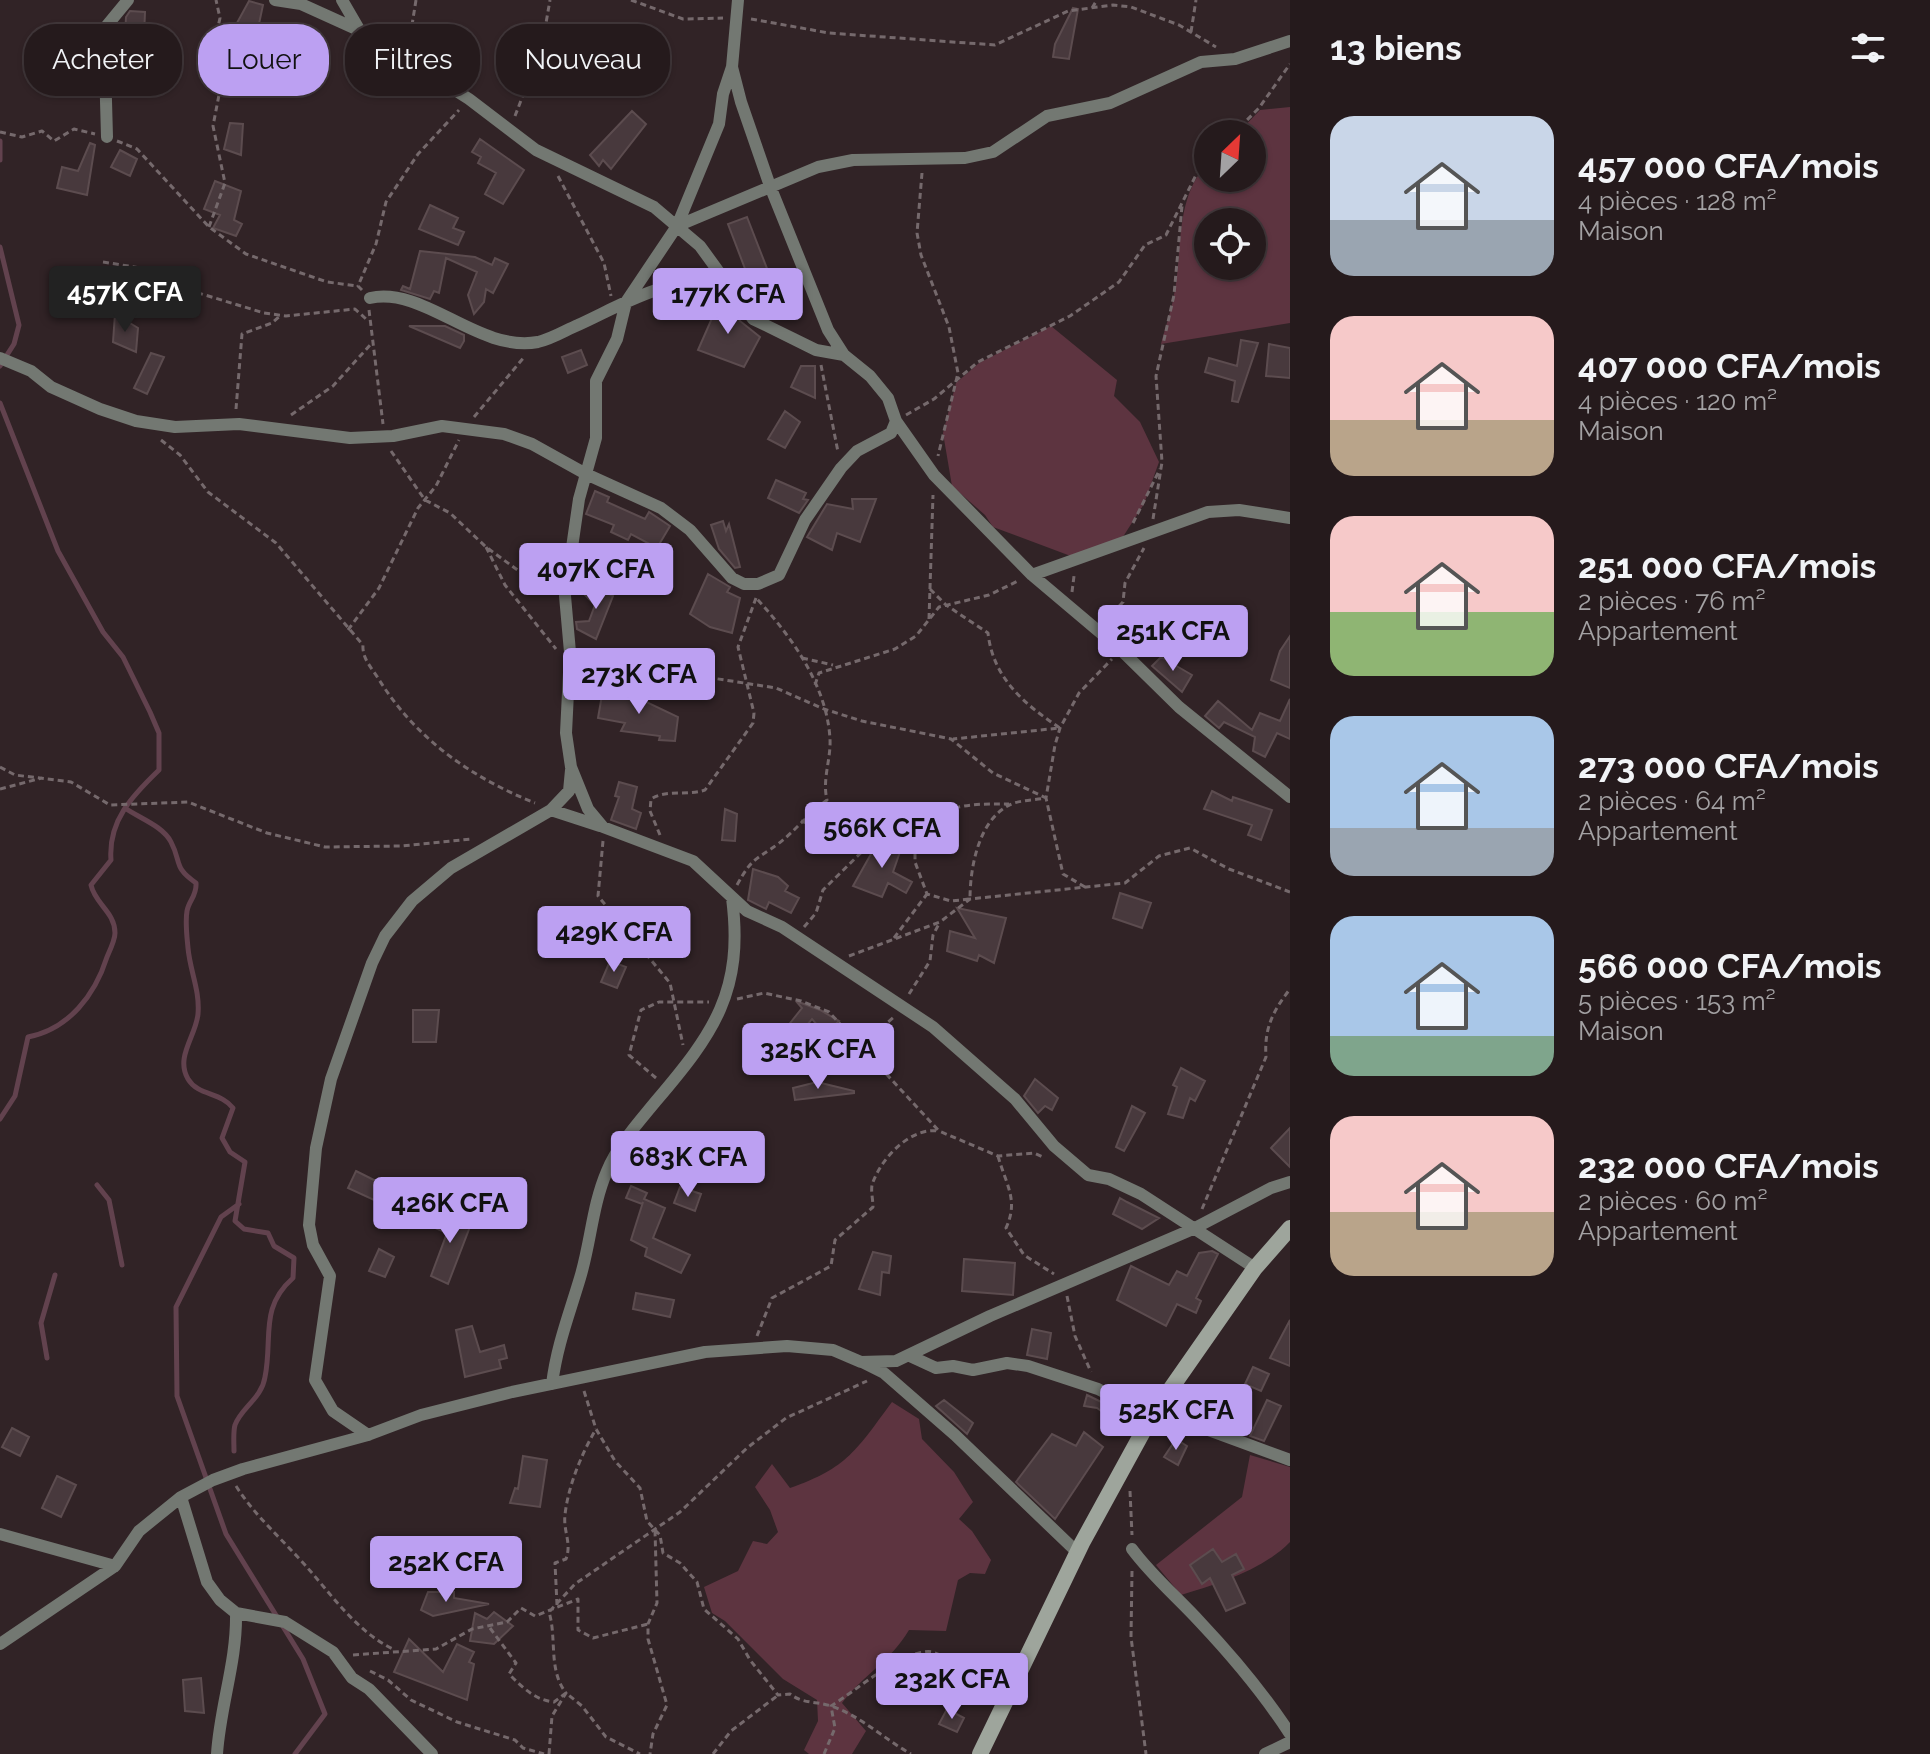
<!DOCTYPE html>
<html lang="fr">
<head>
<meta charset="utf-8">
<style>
  body { margin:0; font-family:Raleway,sans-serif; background:#2d2325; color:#f1f3f6; height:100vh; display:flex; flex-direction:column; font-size:30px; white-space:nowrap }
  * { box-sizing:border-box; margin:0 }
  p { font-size:26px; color:#a3a1a3 }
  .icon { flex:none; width:44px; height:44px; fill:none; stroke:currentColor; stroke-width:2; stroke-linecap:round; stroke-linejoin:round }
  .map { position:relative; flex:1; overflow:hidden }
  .sheet { display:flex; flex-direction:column; background:#251a1c; width:640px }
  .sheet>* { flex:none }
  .guide { position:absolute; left:24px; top:24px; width:760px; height:72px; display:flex; gap:16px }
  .needle { width:52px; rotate:25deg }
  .buttons { position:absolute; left:1194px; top:120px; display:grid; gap:16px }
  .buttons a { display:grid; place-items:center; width:72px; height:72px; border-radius:50%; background:#251a1c; box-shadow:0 2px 6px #0004,0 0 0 2px #42383b; font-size:40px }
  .price { position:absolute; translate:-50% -68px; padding:0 18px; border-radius:8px; background:#bca0f2; color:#111; font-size:26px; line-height:52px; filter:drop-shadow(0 2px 4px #0008) }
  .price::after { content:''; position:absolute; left:50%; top:48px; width:24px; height:18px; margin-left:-12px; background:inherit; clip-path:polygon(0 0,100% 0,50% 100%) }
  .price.current { background:#222; color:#fff }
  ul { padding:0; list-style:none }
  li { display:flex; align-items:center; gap:24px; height:200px; padding:0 40px }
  li span { display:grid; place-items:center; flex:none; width:224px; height:160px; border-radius:24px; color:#555 }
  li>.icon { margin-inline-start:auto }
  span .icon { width:96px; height:96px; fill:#fffc; stroke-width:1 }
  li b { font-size:34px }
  h2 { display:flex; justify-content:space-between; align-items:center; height:96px; padding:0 40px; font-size:34px }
  .tag { padding:0 28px; border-radius:32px; background:#251a1c; box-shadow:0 2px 6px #0004,0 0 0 2px #42383b; font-size:28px; line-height:72px }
  .tag.current { background:#bca0f2; color:#111 }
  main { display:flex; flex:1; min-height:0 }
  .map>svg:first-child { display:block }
</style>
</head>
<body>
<main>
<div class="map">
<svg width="1290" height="1754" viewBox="0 0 1290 1754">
  <rect width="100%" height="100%" fill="#312326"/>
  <path fill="#5d3440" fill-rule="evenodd" d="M1290 107V323L1161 344C1165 328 1171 312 1174 295 1183 252 1174 198 1208 163V178H1252V134H1237L1260 110ZM1252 222V266H1208V222Z
    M1051 326 1117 380 1114 396 1140 422 1159 462 1144 504 1119 543 1076 558 993 527 985 515 952 486 943 433 956 383 979 363Z
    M892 1402 919 1419 922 1439 954 1472 973 1502 959 1519 972 1531 991 1560 985 1574 970 1573 958 1580 946 1631 909 1630C890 1662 865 1673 842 1703L866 1731 852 1754H809L804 1750 818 1721 817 1700 783 1679 725 1621 712 1613 704 1587 738 1571 753 1541 767 1544 778 1532 770 1510 755 1487 772 1464 790 1488C848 1468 857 1449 892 1402Z
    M1250 1455 1290 1467V1542C1263 1570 1217 1584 1181 1595L1156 1565 1242 1497Z"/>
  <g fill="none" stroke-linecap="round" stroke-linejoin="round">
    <path stroke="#62424e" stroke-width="5" d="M0 141V160
      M0 247 19 325 14 344 0 366
      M0 403 58 551 103 632 123 657 150 712 159 733V770C132 796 108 821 111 860L91 885C95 904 115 912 115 933 115 940 110 950 107 957 95 995 69 1029 28 1037L15 1096 0 1119
      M125 808C139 818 163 826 171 842 182 863 173 867 196 883 197 896 189 900 187 911 185 922 187 937 188 948 190 971 200 990 198 1014 196 1036 175 1057 188 1079 198 1096 221 1092 233 1108L222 1138 230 1152 245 1162 235 1221 244 1229 268 1233 274 1246 294 1258 293 1278C259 1308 273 1338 265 1377 262 1398 241 1408 235 1425 233 1432 234 1443 234 1451
      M97 1185 109 1200 122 1265
      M239 1204 221 1217 176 1307 177 1396 226 1534 303 1659 325 1714 295 1754
      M47 1358 41 1323 55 1275"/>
  </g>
  <path fill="#48393d" stroke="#5c4c4f" stroke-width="2" d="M249 1 263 5 256 38 262 40 255 57 226 43Z
    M1073 8 1078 9 1069 59 1053 57 1055 44Z
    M130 11 145 12 144 37 125 36 126 17Z
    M632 111 646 124 611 169 603 160 599 166 590 155Z
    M230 123 243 124 241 155 224 149Z
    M480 139 524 170 503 204 485 194 496 173 478 163 481 157 472 152Z
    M90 143 95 145 87 195 57 188 62 167 78 171Z
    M120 150 137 159 130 176 111 167Z
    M215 181 241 191 234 220 242 224 236 236 213 228 220 215 204 209Z
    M430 205 458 218 453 228 464 232 458 245 419 229Z
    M747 217 773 284V290L755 295 728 224Z
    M420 251 475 257 492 265 495 258 508 264 493 293 486 289 484 302 474 314 468 295 477 272 446 258 439 293 434 291 430 299 401 290 403 286 410 289Z
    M713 299 737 312 740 321 760 337 744 367 698 350 713 316 706 313Z
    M115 314 138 328 136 352 113 342Z
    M409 326H445L464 335V341L460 348Z
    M1241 340 1258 343 1238 402 1232 401 1235 381 1205 372 1209 358 1237 366Z
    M1269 344 1290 348V378L1266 376Z
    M581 350 587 365 568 373 562 357Z
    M151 353 164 357 147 394 134 388Z
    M801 366H815V398L791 387Z
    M785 411 800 422 785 448 768 439Z
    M776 480 806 493 803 499 808 500 799 513 768 498Z
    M595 491 609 497 607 502 645 519 649 512 670 526 657 548 631 534 628 540 611 532 614 525 586 514Z
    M852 499H876L860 542 837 533 832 550 807 537 827 504 853 509Z
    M723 521 726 531 729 524 740 567 735 568 719 549 711 525Z
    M708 574 730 587 727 592 740 598 732 633 710 627 690 614Z
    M591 585 613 596 596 639 577 629 576 622 589 621 595 605 583 593Z
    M1290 636V688L1271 680 1280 651Z
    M1161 657 1192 675 1182 692 1152 666Z
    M617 688 678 717 675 741 659 740 660 736 621 731 625 723 598 718 602 695 616 698Z
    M1290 699V739L1277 733 1265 757 1253 751 1255 737 1224 722 1219 728 1205 716 1218 701 1252 730 1260 713 1280 721Z
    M619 782 637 787 632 809 641 813 636 829 611 820 619 797 615 796Z
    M1212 791 1232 801 1233 797 1272 810 1261 840 1248 835 1252 825 1204 809Z
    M725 809 737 814 735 841 722 840Z
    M880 838 902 846 893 872 912 882 906 893 888 883 882 897 853 886Z
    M753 869 778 877 788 886 785 891 799 898 791 913 769 902 766 909 748 900Z
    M1120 893 1151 903 1142 928 1113 918Z
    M957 908 1006 918 994 963 979 955 977 961 947 951 950 931 975 938Z
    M610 961 626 967 617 988 601 982Z
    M796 1001 820 1010 839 1021 825 1034 812 1019 798 1036 787 1027 802 1008Z
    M413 1010H439L436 1042H413Z
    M1181 1068 1205 1081 1195 1101 1190 1098 1183 1118 1168 1114 1177 1087 1173 1085Z
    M1035 1079 1058 1098 1052 1110 1045 1106 1038 1113 1024 1096Z
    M817 1082 854 1091V1093L795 1100 793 1088Z
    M1132 1106 1145 1113 1124 1151 1116 1147Z
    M1290 1128V1167L1271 1148Z
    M356 1171 382 1184 374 1200 348 1188Z
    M631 1186 647 1193 644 1199 665 1208 653 1238 690 1255 681 1273 645 1256 647 1248 631 1240 643 1202 642 1204 626 1198Z
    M680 1187 701 1194 695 1211 674 1203Z
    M1120 1198 1127 1202 1159 1218 1142 1229 1113 1214Z
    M441 1212 471 1224 448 1284 431 1276 447 1233 433 1227Z
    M379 1249 394 1257 385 1277 369 1271Z
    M1212 1251 1218 1254 1196 1298 1201 1301 1196 1313 1177 1304 1166 1326 1117 1300 1131 1266 1169 1285 1177 1271 1187 1276 1199 1253Z
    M873 1252 891 1256 889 1273 882 1272 880 1295 859 1289Z
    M964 1259 1015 1263 1013 1295 962 1291Z
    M636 1293 674 1300 670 1317 633 1309Z
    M1290 1320V1366L1270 1358Z
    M472 1326 480 1352 504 1345 507 1358 499 1360 501 1368 465 1377 456 1330Z
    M1032 1329 1051 1333 1047 1359 1027 1355Z
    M1253 1367 1269 1374 1261 1391 1245 1384Z
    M1087 1395 1124 1413 1118 1423 1097 1408 1084 1406Z
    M944 1400 973 1423 967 1434 936 1406Z
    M1267 1400 1281 1406 1264 1441 1250 1436Z
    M12 1428 29 1437 20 1456 2 1447Z
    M1084 1432 1103 1447 1055 1519 1016 1482 1052 1434 1076 1446Z
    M1176 1439 1187 1446 1178 1465 1164 1457Z
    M523 1456 547 1460 540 1507 510 1503 515 1488 518 1489Z
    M57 1476 76 1485 61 1517 42 1508Z
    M1213 1549 1222 1562 1236 1554 1244 1569 1232 1575 1245 1603 1226 1611 1210 1578 1202 1584 1190 1565Z
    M428 1592H454V1598L489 1604 433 1616 421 1610Z
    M494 1612 513 1626 494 1644 470 1641 475 1613 487 1619Z
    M409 1639 443 1672 457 1644 474 1652 469 1662 474 1664 467 1700 394 1672Z
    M201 1678 204 1713 185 1711 183 1680Z
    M947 1709 964 1718 957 1732 939 1724Z"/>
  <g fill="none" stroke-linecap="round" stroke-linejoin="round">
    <path stroke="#75696c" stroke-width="3" stroke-dasharray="6 4" stroke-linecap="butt" d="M416 0 412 25 419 51
      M631 0 683 19 723 18
      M1092 8 1097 0
      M751 19 829 33 995 45 1068 11 1113 5 1131 7 1179 25 1216 47
      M1191 32 1196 0
      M515 116 542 46 550 0
      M0 132 22 137 42 131 54 141 74 129 95 134
      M1233 134 1259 108 1290 64
      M117 141 137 149 209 227 246 254 327 282 358 286
      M922 173 917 233 921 255 949 327 958 373 938 456
      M558 176 604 263 611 296
      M209 227 225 183 213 126 224 69 216 36 220 18 216 0
      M103 262 147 269 192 291 264 313 286 316 355 309 366 319
      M362 290 358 286 376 244 386 202 418 154 459 110
      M369 310 383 424
      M821 365 838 452
      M236 409 242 334 272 323 281 315
      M291 415 333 386 371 344
      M906 415 934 399 978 362 1070 316 1119 282 1145 245 1166 235 1200 167 1208 159
      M474 417 525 356
      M161 440 180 455 208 492 276 543 363 645C362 658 371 667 378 678 415 738 470 777 535 803
      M391 451 425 500 450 513 486 547 538 585 551 590
      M1153 519 1162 462 1156 376 1174 295 1182 206
      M1133 523 1160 469
      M486 547 505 585 556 649
      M930 589 946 605 988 633C993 678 1024 704 1060 728L953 739
      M1072 592 1074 576
      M929 619 933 495
      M1111 622 1109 617 1123 602 1125 583 1144 548
      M348 630 379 588 418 508 436 486 459 440
      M802 658 833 665
      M583 677 616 692H667L712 678 776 688 824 709 862 721 951 739 993 773 1046 798C1036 800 1024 800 1014 803 979 816 970 867 970 899L951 901 927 894 915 862V829
      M815 685 819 673 895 649 916 636 939 607 989 595 1020 580
      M0 767 15 775 71 782 110 805 188 802 267 833 325 847 401 846 471 839
      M0 789 42 778
      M801 821C834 833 876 837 911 829 920 827 932 816 942 812 965 803 986 804 1009 804
      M660 835 650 811 651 799C667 789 687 796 705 790L753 723 754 713 738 647 756 598
      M603 841 598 896 670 983 683 1045
      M737 885C752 858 754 861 778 844 794 832 809 813 827 800 822 779 831 760 830 739 827 686 792 637 757 599
      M1085 887 1063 874 1046 798 1055 745 1060 728 1079 693 1112 659
      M804 927 816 913 823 890 881 833
      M894 938 927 894
      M849 956 940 922 970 899 1125 883 1159 856 1190 848 1229 869 1290 892
      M909 994 930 961 933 935 940 922
      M737 999 764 993 801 1001 829 1012 939 1131 998 1156 1034 1153 1043 1157
      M852 1036 879 1030 894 1017
      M656 1078 629 1055 641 1010 659 1002H709
      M998 1156C1006 1185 1019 1200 1006 1228L1024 1255 1054 1274
      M1202 1209 1266 1057C1264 1028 1273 1011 1290 989
      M1067 1296 1075 1336 1091 1372
      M757 1336 772 1298 831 1266 835 1240 873 1207C873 1199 870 1188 873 1182 883 1156 911 1127 939 1131
      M584 1391 596 1429 615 1461 640 1488 647 1521 655 1530 657 1603 648 1624V1639L667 1705 653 1734 650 1754
      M236 1486C255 1516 281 1538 305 1565 331 1594 357 1632 393 1649
      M1130 1491 1132 1535
      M655 1530 660 1535 663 1553 680 1563 697 1582 704 1609 738 1639 750 1660 778 1695 790 1694C803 1704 816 1701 831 1706 861 1716 884 1739 911 1754
      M1132 1571 1131 1637 1146 1754
      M557 1605 555 1563 566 1559C572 1543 563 1531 565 1515 568 1486 582 1453 596 1429
      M490 1628 516 1663 509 1674C523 1688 535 1700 554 1702L566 1693 582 1706 606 1737 640 1754
      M353 1655 436 1649 472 1629 507 1622 521 1608 535 1616 578 1599V1630L593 1638 648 1624
      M370 1671 388 1680 411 1700 457 1722 515 1740 523 1748 544 1754
      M549 1754 552 1716 566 1693C548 1670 557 1638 549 1612L575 1584 680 1512 747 1448 786 1418 867 1381
      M713 1754 731 1731 777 1696
      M824 1754 835 1728 831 1706C856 1691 905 1647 933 1652L999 1679"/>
    <path stroke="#737872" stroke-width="12" d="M275 0 301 4 365 33 469 99 536 150 654 207 700 246 753 319 816 350 844 355 870 376 888 398 896 421 934 475 1032 575 1122 651 1179 707 1290 797
      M342 0 360 31
      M738 0 732 67 741 102 770 186 828 330 844 355
      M732 67 723 94 719 124 677 226 626 302 617 339 596 381V438L579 499 565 596 570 652 566 733 571 767 588 809 603 827 693 861 747 911 782 927 933 1027 1015 1099 1054 1146 1088 1175 1109 1179 1141 1194 1255 1268
      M107 137 104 29 128 0
      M677 226 818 167 853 160 965 158 993 152 1047 116 1110 103 1201 62 1235 59 1290 41
      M370 298C425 286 478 353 538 342 552 339 566 330 578 325 626 303 673 272 728 286
      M0 358 31 371 51 387 100 409 136 421 175 427 239 424 350 438 393 436 442 426 504 434 532 444 586 474 661 508 690 530 732 578 744 584H758L779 575 805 520 841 468 857 451 891 433 896 421
      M1032 575 1208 512 1239 510 1290 518
      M551 810 600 826
      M910 1356 936 1368 953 1366 973 1370 1007 1363 1028 1366 1098 1389 1151 1417 1187 1422 1290 1460
      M864 1363 884 1373 955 1435 1078 1553
      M552 1384C557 1345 569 1315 580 1278 591 1242 592 1206 607 1171 618 1145 638 1123 656 1101 714 1033 744 991 732 898
      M368 1435 333 1411 315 1380 330 1276 313 1245 309 1225 316 1148 331 1079 372 963 385 936 412 901 451 868 551 810 569 791 571 770
      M181 1497 207 1582 220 1600 236 1613 285 1622 333 1652 352 1678 369 1689 432 1754
      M0 1534 115 1566 139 1531 181 1497 213 1480 243 1469 368 1435 421 1415 512 1392 705 1352 787 1346 833 1350 861 1362 896 1361 990 1316 1193 1229 1271 1188 1290 1182
      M1132 1549C1152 1576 1177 1597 1200 1622 1233 1657 1264 1694 1290 1734
      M0 1644 115 1566
      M217 1754C220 1706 237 1662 236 1613
      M1265 1754 1290 1742"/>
    <path stroke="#9ea59c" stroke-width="16" d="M980 1754 1082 1543 1151 1417 1255 1268 1290 1228"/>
  </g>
</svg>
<div class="buttons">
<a><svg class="needle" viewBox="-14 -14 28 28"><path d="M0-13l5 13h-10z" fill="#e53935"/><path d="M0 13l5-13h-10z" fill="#a3a1a3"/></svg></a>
<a><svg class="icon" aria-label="locate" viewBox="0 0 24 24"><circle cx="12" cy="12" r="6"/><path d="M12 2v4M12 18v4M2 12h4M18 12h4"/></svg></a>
</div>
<b class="price current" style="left:125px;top:334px">457K CFA</b>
<b class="price" style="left:728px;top:336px">177K CFA</b>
<b class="price" style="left:596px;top:611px">407K CFA</b>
<b class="price" style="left:1173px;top:673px">251K CFA</b>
<b class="price" style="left:639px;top:716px">273K CFA</b>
<b class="price" style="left:882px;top:870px">566K CFA</b>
<b class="price" style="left:614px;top:974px">429K CFA</b>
<b class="price" style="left:818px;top:1091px">325K CFA</b>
<b class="price" style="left:688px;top:1199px">683K CFA</b>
<b class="price" style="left:450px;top:1245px">426K CFA</b>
<b class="price" style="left:1176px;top:1452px">525K CFA</b>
<b class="price" style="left:446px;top:1604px">252K CFA</b>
<b class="price" style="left:952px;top:1721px">232K CFA</b>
<div class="guide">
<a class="tag">Acheter</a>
<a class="tag current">Louer</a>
<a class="tag">Filtres</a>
<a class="tag">Nouveau</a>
</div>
</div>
<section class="sheet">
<h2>13 biens<svg class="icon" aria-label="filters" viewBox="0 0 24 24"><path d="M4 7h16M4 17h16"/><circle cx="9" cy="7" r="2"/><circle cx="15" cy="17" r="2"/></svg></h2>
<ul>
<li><span style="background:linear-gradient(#c9d6e8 65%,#9aa5b1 0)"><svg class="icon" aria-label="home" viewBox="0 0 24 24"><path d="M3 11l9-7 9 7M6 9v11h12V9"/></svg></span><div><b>457 000 CFA/mois</b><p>4 pièces · 128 m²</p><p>Maison</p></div></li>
<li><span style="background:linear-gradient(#f6c9c9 65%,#b9a48a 0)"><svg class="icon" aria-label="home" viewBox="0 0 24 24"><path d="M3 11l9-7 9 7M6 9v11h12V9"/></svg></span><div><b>407 000 CFA/mois</b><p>4 pièces · 120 m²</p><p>Maison</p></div></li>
<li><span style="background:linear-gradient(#f6c9c9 60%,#8fb573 0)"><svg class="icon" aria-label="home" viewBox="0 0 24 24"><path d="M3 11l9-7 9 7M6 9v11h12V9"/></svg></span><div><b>251 000 CFA/mois</b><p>2 pièces · 76 m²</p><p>Appartement</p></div></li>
<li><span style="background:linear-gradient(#a9c7e8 70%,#9aa5b1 0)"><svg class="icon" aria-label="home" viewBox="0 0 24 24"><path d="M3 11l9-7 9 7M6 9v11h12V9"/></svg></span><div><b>273 000 CFA/mois</b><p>2 pièces · 64 m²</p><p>Appartement</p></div></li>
<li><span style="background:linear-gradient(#a9c7e8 75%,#7fa58c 0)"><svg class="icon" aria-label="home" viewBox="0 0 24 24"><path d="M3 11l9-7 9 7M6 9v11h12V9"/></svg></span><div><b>566 000 CFA/mois</b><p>5 pièces · 153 m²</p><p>Maison</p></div></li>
<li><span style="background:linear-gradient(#f6c9c9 60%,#b9a48a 0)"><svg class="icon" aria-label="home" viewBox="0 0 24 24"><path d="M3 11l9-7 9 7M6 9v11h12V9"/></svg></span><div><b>232 000 CFA/mois</b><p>2 pièces · 60 m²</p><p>Appartement</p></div></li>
</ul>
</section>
</main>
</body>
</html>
